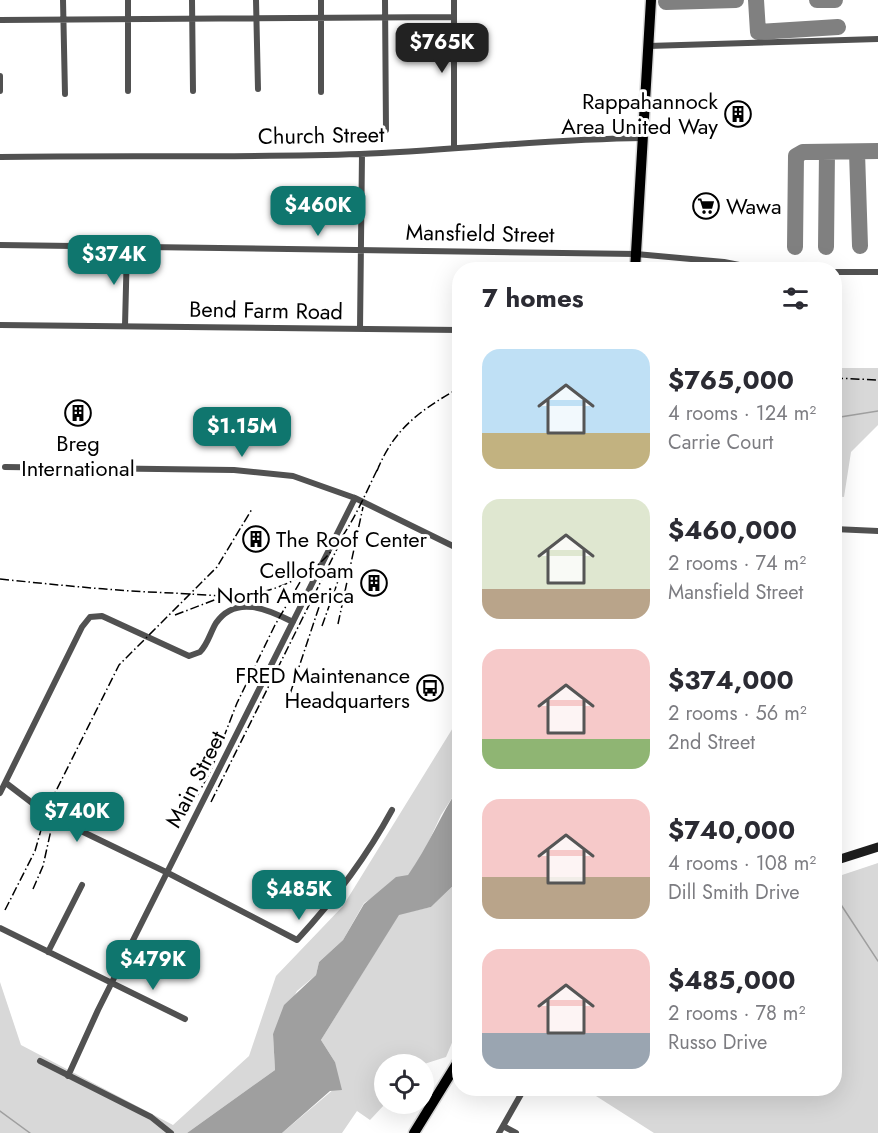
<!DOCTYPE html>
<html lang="en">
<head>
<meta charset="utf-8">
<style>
  body { margin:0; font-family:Jost,sans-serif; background:#f2f2f3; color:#2b2b33; height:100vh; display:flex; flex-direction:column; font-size:22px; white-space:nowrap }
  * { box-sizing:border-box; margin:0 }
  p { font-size:20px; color:#7c7c81 }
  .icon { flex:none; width:33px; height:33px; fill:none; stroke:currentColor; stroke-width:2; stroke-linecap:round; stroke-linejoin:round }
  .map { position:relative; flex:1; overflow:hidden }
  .details { position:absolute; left:452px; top:262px; width:390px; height:834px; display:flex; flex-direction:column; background:#fff; border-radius:24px; box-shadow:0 6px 24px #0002 }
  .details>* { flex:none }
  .fabs { position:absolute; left:374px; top:1054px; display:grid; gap:12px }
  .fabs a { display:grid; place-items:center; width:60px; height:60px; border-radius:50%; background:#fff; box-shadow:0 6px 24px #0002; font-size:30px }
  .price { position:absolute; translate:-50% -51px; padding:0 14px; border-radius:12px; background:#0f766e; color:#fff; font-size:20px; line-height:39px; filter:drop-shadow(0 2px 3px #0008) }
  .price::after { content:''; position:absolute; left:50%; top:36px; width:18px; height:14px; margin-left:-9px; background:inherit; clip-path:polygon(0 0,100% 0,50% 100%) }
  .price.current { background:#222; color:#fff }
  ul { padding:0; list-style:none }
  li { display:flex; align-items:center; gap:18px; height:150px; padding:0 30px }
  li span { display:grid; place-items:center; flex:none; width:168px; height:120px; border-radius:18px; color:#555 }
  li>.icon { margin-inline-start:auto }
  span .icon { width:72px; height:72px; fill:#fffc; stroke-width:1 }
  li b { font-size:26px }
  h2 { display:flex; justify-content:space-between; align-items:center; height:72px; padding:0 30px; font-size:26px }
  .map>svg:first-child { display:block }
</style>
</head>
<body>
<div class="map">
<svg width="878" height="1133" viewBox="0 0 878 1133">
  <rect width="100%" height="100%" fill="#fff"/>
  <path fill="#d8d8d8" d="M834 368H878V425L851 452 844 497 834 496Z
    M459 718V787L441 815 423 854 408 875 364 903 343 940 319 962 316 975 297 991 273 1034 275 1070 187 1133H0V982L21 1045 173 1125 249 1056 276 976 343 906Z
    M878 863V1133H654L585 1089H834L836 877Z
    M459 880V942L454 949 459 950V1026L446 1057 421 1065H384L385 1104 370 1120 357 1111 342 1133H282L334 1089 335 1062 321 1040 399 914 431 907Z"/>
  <path fill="#9f9f9f" d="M459 787V880L431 907 399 915 321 1040 335 1062 342 1090 330 1091 282 1133H187L275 1070 273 1034 284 1005 316 975 319 962 343 940 364 904 396 877 408 875C428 847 440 816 459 787Z"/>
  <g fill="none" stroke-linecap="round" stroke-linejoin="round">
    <path stroke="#9f9f9f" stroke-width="1.5" d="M834 418 878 411
      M834 894 878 961
      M0 1111 30 1133"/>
    <path stroke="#808080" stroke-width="16" d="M756 0 758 32 838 27
      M817 0H835
      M666 2 736 0
      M857 152 860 246
      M795 247 796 156 803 152 878 151
      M826 247 827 152"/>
    <g stroke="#dbdbdb" stroke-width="13">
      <path id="primary" d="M635 270 651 0
        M414 1133 459 1060"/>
    </g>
    <path stroke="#515151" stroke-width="6" d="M63 0 65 94
      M128 0V91
      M192 0 193 91
      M256 0 258 89
      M385 0 386 130
      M454 0V148
      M0 20 454 17
      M648 46 878 39
      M0 76V91
      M321 92V0
      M0 157C120 155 240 158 360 154 455 150 548 139 643 138
      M0 245 636 254 724 262 765 270
      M834 272H878
      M0 325 459 330
      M125 326 127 247
      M360 329 362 154
      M5 467 234 470 293 476 355 498 459 549
      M834 529 878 531
      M6 783 48 815 168 873 297 940C334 900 366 858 392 810
      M0 793 82 627 90 617 102 616 189 656 200 652C208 644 210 633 216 623 236 594 269 610 293 622
      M0 928 185 1019
      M48 952 82 885
      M40 1061 151 1117 171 1133
      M68 1076 98 1010 355 498
      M503 1126 516 1133
      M499 1133 524 1089"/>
    <path stroke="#1e1e1e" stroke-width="9" d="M834 861 878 847"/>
    <use href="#primary" stroke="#000" stroke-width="10"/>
    <path stroke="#000" stroke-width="1.5" stroke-dasharray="9 3 1.5 3" stroke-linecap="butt" d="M834 378 878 380
      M377 471C394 428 421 410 459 388
      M0 579C58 585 115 591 173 593 198 594 226 598 251 594 273 591 296 581 314 568 346 543 362 500 380 464
      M175 615 217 599
      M338 624 363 507
      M322 626 343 567
      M290 694 325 589
      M196 798 211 770 237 703 275 625 303 577
      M211 802 337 549
      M33 889 43 866 57 803
      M5 910 35 851 47 809 119 665 217 567 252 509"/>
  </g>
  <defs>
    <g id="building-ring" transform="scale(1.35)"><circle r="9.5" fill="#fff" stroke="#000" stroke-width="1.5"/><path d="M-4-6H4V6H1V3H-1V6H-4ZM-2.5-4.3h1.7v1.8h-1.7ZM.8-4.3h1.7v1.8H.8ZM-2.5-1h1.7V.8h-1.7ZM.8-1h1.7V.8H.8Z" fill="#000"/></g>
    <g id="supermarket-ring" transform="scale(1.35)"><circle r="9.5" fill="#fff" stroke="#000" stroke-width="1.5"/><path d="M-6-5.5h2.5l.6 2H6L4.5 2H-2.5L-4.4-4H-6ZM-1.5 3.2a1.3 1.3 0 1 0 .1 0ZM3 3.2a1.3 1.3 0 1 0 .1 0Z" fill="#000"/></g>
    <g id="bus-ring" transform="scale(1.35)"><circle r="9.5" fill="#fff" stroke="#000" stroke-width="1.5"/><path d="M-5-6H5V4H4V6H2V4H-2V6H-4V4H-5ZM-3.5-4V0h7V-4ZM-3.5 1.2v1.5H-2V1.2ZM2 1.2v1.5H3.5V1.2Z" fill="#000"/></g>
  </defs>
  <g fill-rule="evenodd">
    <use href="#building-ring" x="738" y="114"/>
    <use href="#supermarket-ring" x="706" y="206"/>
    <use href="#building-ring" x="78" y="413"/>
    <use href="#building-ring" x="256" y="539"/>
    <use href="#building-ring" x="374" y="583"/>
    <use href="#bus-ring" x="430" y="688"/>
  </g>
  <g text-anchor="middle" stroke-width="6" stroke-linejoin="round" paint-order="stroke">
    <g font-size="22" fill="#000" stroke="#fff" text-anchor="end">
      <text x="718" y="109">Rappahannock<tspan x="718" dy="25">Area United Way</tspan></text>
      <text x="726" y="214" text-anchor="start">Wawa</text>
      <text x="78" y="451" text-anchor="middle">Breg<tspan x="78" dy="25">International</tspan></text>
      <text x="276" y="547" text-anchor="start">The Roof Center</text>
      <text x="354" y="578">Cellofoam<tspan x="354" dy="25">North America</tspan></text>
      <text x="410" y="683">FRED Maintenance<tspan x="410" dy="25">Headquarters</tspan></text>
    </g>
    <g font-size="22" fill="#000" stroke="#fff">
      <text transform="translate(321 135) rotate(-1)" y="8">Church Street</text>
      <text transform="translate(480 233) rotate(1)" y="8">Mansfield Street</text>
      <text transform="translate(266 310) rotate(1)" y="8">Bend Farm Road</text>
      <text transform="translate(195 779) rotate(-63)" y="8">Main Street</text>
    </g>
  </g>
</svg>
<div class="fabs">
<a><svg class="icon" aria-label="locate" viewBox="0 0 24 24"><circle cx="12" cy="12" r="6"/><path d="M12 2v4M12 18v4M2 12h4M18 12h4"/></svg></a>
</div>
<b class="price current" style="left:442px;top:74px">$765K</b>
<b class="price" style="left:318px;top:237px">$460K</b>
<b class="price" style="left:114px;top:286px">$374K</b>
<b class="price" style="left:242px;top:458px">$1.15M</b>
<b class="price" style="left:77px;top:843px">$740K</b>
<b class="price" style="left:299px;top:921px">$485K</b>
<b class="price" style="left:153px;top:991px">$479K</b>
<section class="details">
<h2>7 homes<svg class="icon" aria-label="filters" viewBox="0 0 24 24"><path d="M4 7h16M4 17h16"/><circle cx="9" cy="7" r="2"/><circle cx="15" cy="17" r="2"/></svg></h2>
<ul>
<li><span style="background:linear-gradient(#bfe0f5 70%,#c2b280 0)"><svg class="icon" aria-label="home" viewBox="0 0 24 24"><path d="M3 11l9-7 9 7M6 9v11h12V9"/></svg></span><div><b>$765,000</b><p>4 rooms · 124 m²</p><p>Carrie Court</p></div></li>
<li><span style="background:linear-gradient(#dfe7d0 75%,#b9a48a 0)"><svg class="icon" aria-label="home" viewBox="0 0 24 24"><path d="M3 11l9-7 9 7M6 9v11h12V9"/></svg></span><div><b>$460,000</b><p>2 rooms · 74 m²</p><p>Mansfield Street</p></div></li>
<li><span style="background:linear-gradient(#f6c9c9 75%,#8fb573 0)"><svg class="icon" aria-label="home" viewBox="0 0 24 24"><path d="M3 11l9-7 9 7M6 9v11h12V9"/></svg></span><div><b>$374,000</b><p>2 rooms · 56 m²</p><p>2nd Street</p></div></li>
<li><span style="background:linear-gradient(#f6c9c9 65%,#b9a48a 0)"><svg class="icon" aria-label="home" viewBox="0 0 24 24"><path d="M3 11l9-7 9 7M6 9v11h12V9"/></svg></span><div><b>$740,000</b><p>4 rooms · 108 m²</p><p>Dill Smith Drive</p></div></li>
<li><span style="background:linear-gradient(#f6c9c9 70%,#9aa5b1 0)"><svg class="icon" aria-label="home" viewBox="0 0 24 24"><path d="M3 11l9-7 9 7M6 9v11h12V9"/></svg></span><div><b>$485,000</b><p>2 rooms · 78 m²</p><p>Russo Drive</p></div></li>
</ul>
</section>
</div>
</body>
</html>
